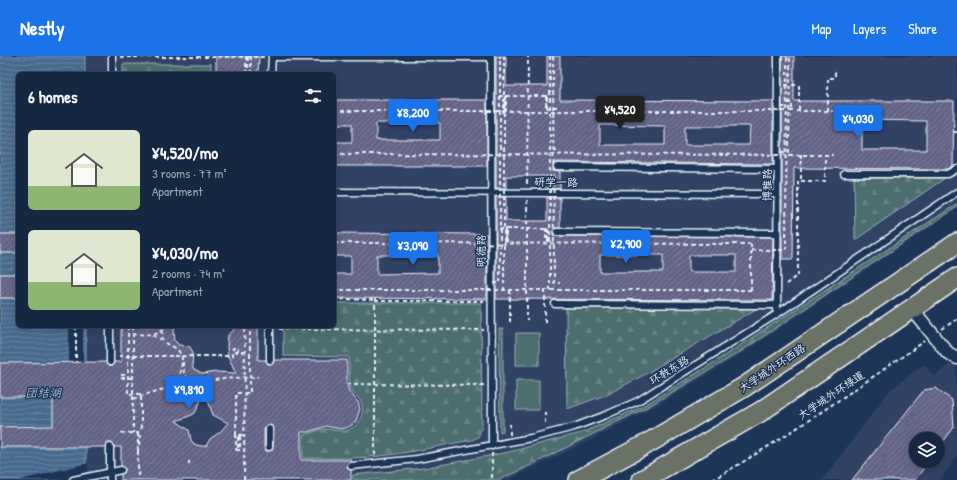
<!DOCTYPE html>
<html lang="en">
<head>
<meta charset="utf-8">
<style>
  body { margin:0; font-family:"Patrick Hand","LXGW WenKai TC",sans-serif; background:#23344c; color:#f1f3f6; height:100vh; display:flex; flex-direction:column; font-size:15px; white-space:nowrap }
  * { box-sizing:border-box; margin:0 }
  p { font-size:13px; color:#9ea6b1 }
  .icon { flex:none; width:22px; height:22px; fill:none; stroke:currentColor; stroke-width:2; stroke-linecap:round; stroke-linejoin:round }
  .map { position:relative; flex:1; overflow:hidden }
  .details { position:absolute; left:16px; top:16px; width:320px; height:256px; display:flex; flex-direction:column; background:#162841; border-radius:6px; box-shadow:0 2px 10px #0003,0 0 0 1px #35445a }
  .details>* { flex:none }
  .tools { position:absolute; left:909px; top:376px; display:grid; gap:8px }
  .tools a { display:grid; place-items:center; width:36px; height:36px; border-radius:50%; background:#162841; box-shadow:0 2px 10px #0003,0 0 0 1px #35445a; font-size:20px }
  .price { position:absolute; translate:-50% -34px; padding:0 9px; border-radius:4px; background:#1a73e8; color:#fff; font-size:13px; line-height:26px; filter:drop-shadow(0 1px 2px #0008) }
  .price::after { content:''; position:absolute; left:50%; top:24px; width:12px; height:9px; margin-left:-6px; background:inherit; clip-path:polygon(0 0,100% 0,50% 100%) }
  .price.on { background:#222; color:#fff }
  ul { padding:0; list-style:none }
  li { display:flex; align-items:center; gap:12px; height:100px; padding:0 12px }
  li span { display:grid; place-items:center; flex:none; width:112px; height:80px; border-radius:6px; color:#555 }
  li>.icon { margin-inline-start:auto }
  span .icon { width:48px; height:48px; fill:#fffc; stroke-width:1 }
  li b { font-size:17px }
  h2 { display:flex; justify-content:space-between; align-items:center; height:48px; padding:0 12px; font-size:17px }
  header { display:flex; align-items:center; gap:24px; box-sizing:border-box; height:56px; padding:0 20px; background:#1a73e8; color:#fff }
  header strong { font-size:19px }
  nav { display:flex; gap:22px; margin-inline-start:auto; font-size:14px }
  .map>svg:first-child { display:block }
</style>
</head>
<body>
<header>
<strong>Nestly</strong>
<nav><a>Map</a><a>Layers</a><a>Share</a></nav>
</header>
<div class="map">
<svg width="957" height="424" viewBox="0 0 957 424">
  <defs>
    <pattern id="forest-firs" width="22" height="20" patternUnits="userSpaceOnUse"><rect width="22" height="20" fill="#4d6e6e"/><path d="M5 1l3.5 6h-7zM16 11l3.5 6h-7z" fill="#678383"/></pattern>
    <pattern id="water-rules" width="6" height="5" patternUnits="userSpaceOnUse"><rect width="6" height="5" fill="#486b8f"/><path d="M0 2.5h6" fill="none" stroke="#6281a0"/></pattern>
    <pattern id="building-hatch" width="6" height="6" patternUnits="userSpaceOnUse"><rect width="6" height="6" fill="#646487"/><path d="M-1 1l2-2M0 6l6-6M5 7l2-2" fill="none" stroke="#7a7b99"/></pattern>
  </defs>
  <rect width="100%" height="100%" fill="#1d3557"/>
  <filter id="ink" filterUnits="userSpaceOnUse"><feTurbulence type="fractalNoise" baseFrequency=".025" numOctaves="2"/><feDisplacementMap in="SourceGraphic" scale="8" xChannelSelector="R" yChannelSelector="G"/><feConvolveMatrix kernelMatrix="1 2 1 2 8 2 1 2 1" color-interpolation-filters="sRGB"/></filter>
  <g filter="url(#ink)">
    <path fill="#324365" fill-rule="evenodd" d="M0 0H957V153L736 301 667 343 596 381 507 424H0ZM18 18H334V270H18Z
      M956 303 957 400 940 424H822L890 334 924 308 934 321ZM916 383H938V405H916Z"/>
    <path fill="#4d6e6e" stroke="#9ab0b3" d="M499 273H503V375L500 376Z
      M516 277H539V309H516Z
      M516 324H539V354H516Z"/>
    <path fill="url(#forest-firs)" stroke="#9ab0b3" d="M123 8H211V18H123Z
      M854 122H945L855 184Z
      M957 148V151L740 296 649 350 523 413 498 424H353V419L424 412 509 396 581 377 619 361 643 350 710 309Z
      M334 247H481L482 372 478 381 472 384C433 391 392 401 352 402 336 403 319 402 303 402V379C310 378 316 374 323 373 331 372 337 376 345 375 358 372 367 356 360 344 356 339 351 335 350 329 348 320 350 310 349 301L283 300V270H334Z
      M566 252 756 253 642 320 608 338 567 353Z"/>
    <path fill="url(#water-rules)" stroke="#88a1b9" d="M0 0H85V18H18V270H86V424H0Z"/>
    <path fill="#1d3557" d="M69 270H83V306H69Z
      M88 407V424H20Z"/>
    <path fill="url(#building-hatch)" stroke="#e8f1f8" fill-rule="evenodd" d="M216 0H259L258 18H216Z
      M496 0H506V30H547V0H560V44L773 45V108L557 106 553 108V111L555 115 560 116V133L547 132V120H506V132H496ZM600 69 665 70V89H600ZM685 70H750L749 89H685Z
      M782 0H794V45H954L953 110 948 113 794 112 793 203H782ZM862 64 926 65V94H862Z
      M334 44H487V110H334V86H352V68H334ZM376 67H440V84H376Z
      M496 141H506V165H547V141L560 142V172H555L553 176V179L557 180 773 181 772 244 496 243ZM600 199H663V216H600ZM689 199H736V216H689Z
      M334 177 487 178V243L334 242V218H351V200H334ZM377 199H438V217L377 218Z
      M0 178H18V197H0Z
      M0 218H18V242H0Z
      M121 270H175L174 275 175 285 179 289 189 290 193 296 192 310 194 314 202 318 216 316 236 317 228 300 227 291 228 279 234 274 233 270H258V304H266L268 308H273L274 304H347V328L349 335 358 346 360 353 356 365 352 369 346 372 340 373 326 370 308 376H301V404H351L347 410 348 413 351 414V424H121V418L124 417 125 413 121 410V391H114L112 387H107L106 391H0V371L53 370V341H0V307L106 306 108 310H112L114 306H121ZM205 336 213 359 228 367 220 376 210 383 206 390H200L194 388 191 384 189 374 176 365 192 359 195 357ZM266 369H271L274 373 273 391 269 395H266L264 391V373Z
      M936 332 952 344 954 371 938 393V383H916V405H929L915 424H852L924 334Z"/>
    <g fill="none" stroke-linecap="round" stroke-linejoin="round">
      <g stroke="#e8f1f8" stroke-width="9">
        <path id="lane" d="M491 0 492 390
          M272 1H491
          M112 18V0
          M271 18 272 0
          M557 111 777 113
          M844 118H948L957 113
          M334 136 777 138
          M557 176 777 177
          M555 248 777 249
          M777 258 778 0
          M270 304V270
          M110 306V270
          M269 373V391
          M110 391V424
          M351 410 417 403 531 382 574 371 606 359 638 345 777 258 957 136
          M73 424 121 414"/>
      </g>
      <g stroke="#e8f1f8" stroke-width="15">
        <path id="street" d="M912 253 948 297 957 302"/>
      </g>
      <g stroke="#e8f1f8" stroke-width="22">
        <path id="primary" d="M579 424 645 389 744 331 957 187
          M642 424 760 356 957 222"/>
      </g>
      <path stroke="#e8f1f8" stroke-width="2" stroke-dasharray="4 3" stroke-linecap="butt" d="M120 1H264
        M248 1V18
        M785 29H799V55
        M499 40H547V55
        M505 40V55
        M787 47H792V53H790
        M553 51H560
        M828 55V22H835V14
        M954 76H957
        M553 94H560
        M801 98V125
        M527 128 528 0
        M527 144V265
        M499 173H548V187
        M505 173V187
        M751 188V234
        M786 228 798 219V125H825V99
        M510 234V269
        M545 234V269
        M334 243 375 244
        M375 245H484
        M76 270V306
        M279 273 484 274
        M942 273 957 263
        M133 278C145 279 158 280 166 270
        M153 279 162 284
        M235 295V296H245
        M119 300H232L233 292H238V296
        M183 306C183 316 184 323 195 327
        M121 319H128
        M121 322H133
        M347 328 484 329
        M133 343C172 328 216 322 258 321
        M545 356V370
        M121 377H140L139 391
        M236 378V394
        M510 379V366
        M238 392V379H245
        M492 397V424
        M375 399V243
        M189 405V408
        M712 424C786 382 855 333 925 285"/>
      <use href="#lane" stroke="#1d3557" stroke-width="6"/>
      <use href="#street" stroke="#1d3557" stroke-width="12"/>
      <use href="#primary" stroke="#6a7165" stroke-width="19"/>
      <path stroke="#e8f1f8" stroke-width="2" stroke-dasharray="4 3" stroke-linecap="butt" d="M504 0V234
        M550 0V234
        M553 0 554 227H560
        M246 18V0
        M251 18V0
        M546 39V52H550
        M781 51H788
        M504 54H506V39
        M334 55H833
        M781 96H789L790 0
        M334 98 833 99
        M546 172V185H550
        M334 187 751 188
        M506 187V172
        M751 194H786L787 0
        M494 227H500V0
        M334 234H751
        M128 270V338H141V376
        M133 270V377
        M163 274C159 291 173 286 180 297 186 306 177 320 177 331
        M138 377V395H141
        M236 378V337H250V270
        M236 394H240V379
        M138 395V424
        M244 424 245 270"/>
    </g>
  </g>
  <g text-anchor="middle" stroke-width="3" stroke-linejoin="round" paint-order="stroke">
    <g font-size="11" fill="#e8f1f8" stroke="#1d3557">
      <text transform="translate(556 126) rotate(1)" y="4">研学一路</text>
      <text transform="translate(767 129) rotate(-90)" y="4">博雅路</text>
      <text transform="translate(481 195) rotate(-90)" y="4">明德路</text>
      <text transform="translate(772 312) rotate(-34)" y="4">大学城外环西路</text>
      <text transform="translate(669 314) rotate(-32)" y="4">环教东路</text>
      <text transform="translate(831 339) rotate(-34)" y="4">大学城外环绿道</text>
    </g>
    <g font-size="12" font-style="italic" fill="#b0c2d3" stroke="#1d3557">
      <text x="43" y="341">团结湖</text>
    </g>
  </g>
</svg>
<div class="tools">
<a><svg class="icon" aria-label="layers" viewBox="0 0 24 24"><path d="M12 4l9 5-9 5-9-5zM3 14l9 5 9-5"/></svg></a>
</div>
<b class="price on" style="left:620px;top:74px">¥4,520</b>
<b class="price" style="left:413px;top:77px">¥8,200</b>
<b class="price" style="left:858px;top:83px">¥4,030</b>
<b class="price" style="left:626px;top:208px">¥2,900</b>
<b class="price" style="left:413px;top:210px">¥3,090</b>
<b class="price" style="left:189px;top:354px">¥9,810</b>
<section class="details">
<h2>6 homes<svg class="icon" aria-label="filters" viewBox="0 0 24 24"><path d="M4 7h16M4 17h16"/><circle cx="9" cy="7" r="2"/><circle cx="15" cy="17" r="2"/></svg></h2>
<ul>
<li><span style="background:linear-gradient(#dfe7d0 70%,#8fb573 0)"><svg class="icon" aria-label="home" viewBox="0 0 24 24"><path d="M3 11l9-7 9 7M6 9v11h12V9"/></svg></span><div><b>¥4,520/mo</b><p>3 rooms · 77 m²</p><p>Apartment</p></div></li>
<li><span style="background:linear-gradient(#dfe7d0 65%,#8fb573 0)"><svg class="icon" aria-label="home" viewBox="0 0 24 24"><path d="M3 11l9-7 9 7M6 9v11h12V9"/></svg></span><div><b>¥4,030/mo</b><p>2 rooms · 74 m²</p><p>Apartment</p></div></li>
</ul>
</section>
</div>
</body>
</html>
